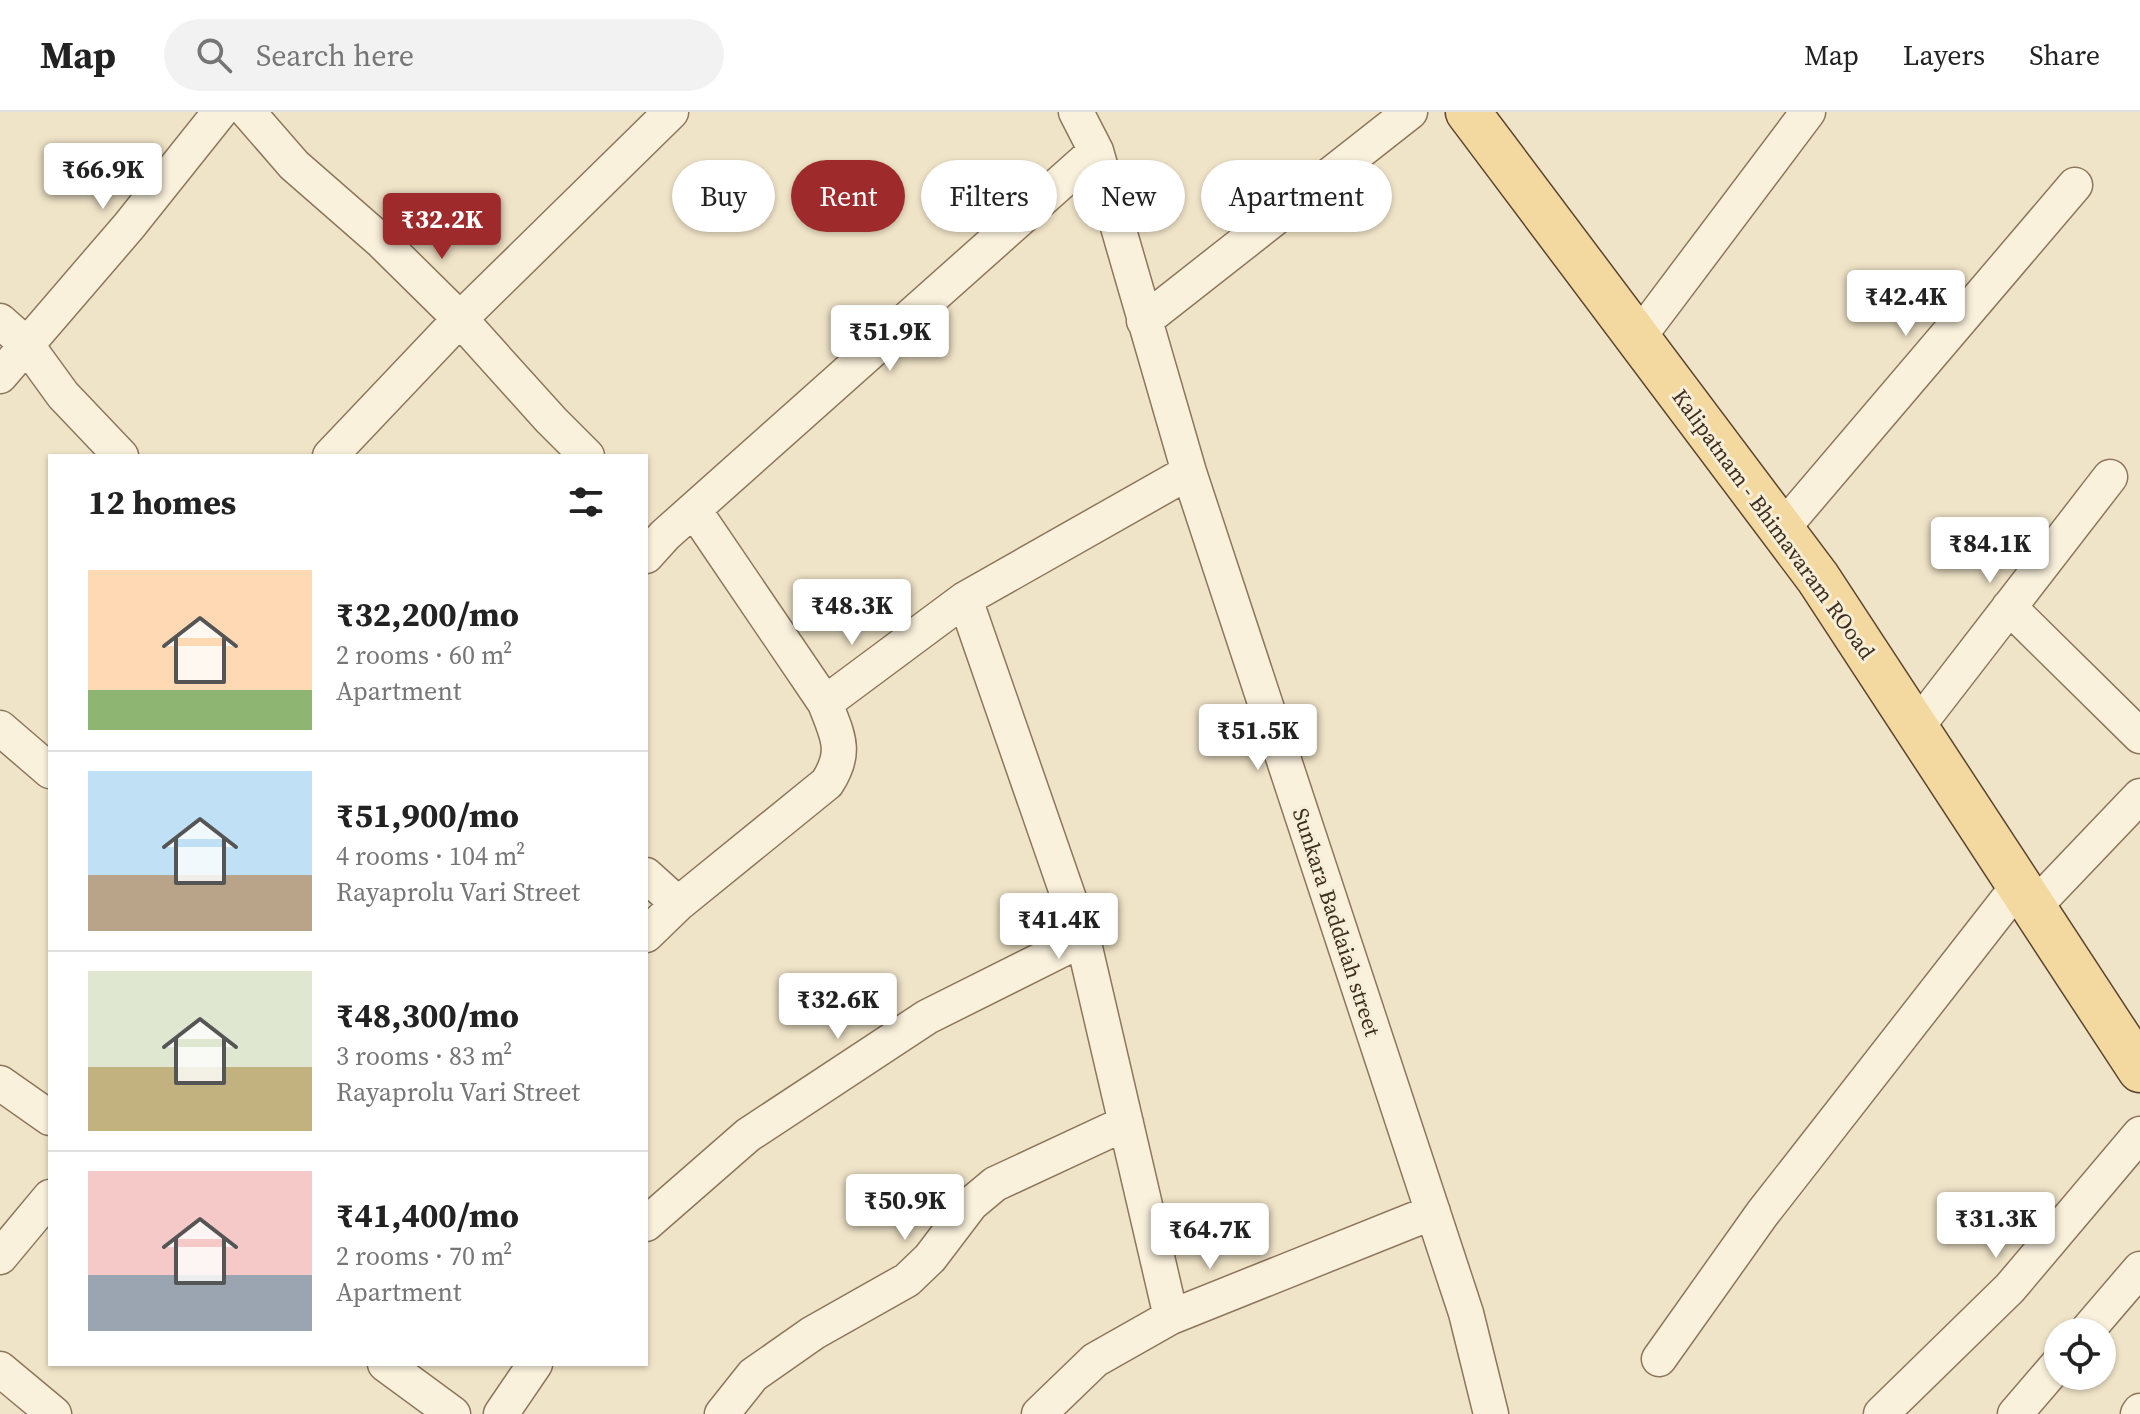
<!DOCTYPE html>
<html lang="en">
<head>
<meta charset="utf-8">
<style>
  body { margin:0; font-family:"Source Serif 4",serif; background:#f2f2f2; color:#222; height:100vh; display:flex; flex-direction:column; font-size:30px; white-space:nowrap }
  * { box-sizing:border-box; margin:0 }
  p { font-size:26px; color:#767676 }
  .icon { flex:none; width:44px; height:44px; fill:none; stroke:currentColor; stroke-width:2; stroke-linecap:round; stroke-linejoin:round }
  .map { position:relative; flex:1; overflow:hidden }
  .panel { position:absolute; left:48px; top:342px; width:600px; height:912px; display:flex; flex-direction:column; background:#fff; border-radius:0px; box-shadow:0 2px 6px #0004 }
  .panel>* { flex:none }
  .top-card { position:absolute; left:672px; top:48px; width:760px; height:72px; display:flex; gap:16px }
  .controls { position:absolute; left:2044px; top:1206px; display:grid; gap:16px }
  .controls a { display:grid; place-items:center; width:72px; height:72px; border-radius:50%; background:#fff; box-shadow:0 2px 6px #0004; font-size:40px }
  .price { position:absolute; translate:-50% -68px; padding:0 18px; border-radius:8px; background:#fff; color:#222; font-size:26px; line-height:52px; filter:drop-shadow(0 2px 4px #0008) }
  .price::after { content:''; position:absolute; left:50%; top:48px; width:24px; height:18px; margin-left:-12px; background:inherit; clip-path:polygon(0 0,100% 0,50% 100%) }
  .price.current { background:#9e2a2b; color:#fff }
  ul { padding:0; list-style:none }
  li { display:flex; align-items:center; gap:24px; height:200px; padding:0 40px }
  li+li { border-top:2px solid #e0e0e0 }
  li span { display:grid; place-items:center; flex:none; width:224px; height:160px; border-radius:0px; color:#555 }
  li>.icon { margin-inline-start:auto }
  span .icon { width:96px; height:96px; fill:#fffc; stroke-width:1 }
  li b { font-size:34px }
  h2 { display:flex; justify-content:space-between; align-items:center; height:96px; padding:0 40px; font-size:34px }
  .chip { padding:0 28px; border-radius:36px; background:#fff; box-shadow:0 2px 6px #0004; font-size:28px; line-height:72px }
  .chip.current { background:#9e2a2b; color:#fff }
  header { display:flex; align-items:center; gap:48px; box-sizing:border-box; height:112px; padding:0 40px; background:#fff; border-bottom:2px solid #e0e0e0 }
  header strong { font-size:38px }
  nav { display:flex; gap:44px; margin-inline-start:auto; font-size:28px }
  .search { width:560px; height:72px; background:#f2f2f2; display:flex; align-items:center; gap:20px; box-sizing:border-box; padding:0 28px; border-radius:44px; color:#767676; font-size:30px }
  .map>svg:first-child { display:block }
</style>
</head>
<body>
<header>
<strong>Map</strong>
<div class="search"><svg class="icon" aria-label="search" viewBox="0 0 24 24"><circle cx="10" cy="10" r="6"/><path d="M15 15l6 6"/></svg>Search here</div>
<nav><a>Map</a><a>Layers</a><a>Share</a></nav>
</header>
<div class="map">
<svg width="2140" height="1302" viewBox="0 0 2140 1302">
  <rect width="100%" height="100%" fill="#f0e4c8"/>
  <g fill="none" stroke-linecap="round" stroke-linejoin="round">
    <g stroke="#8d765c" stroke-width="37">
      <path id="street" d="M248 0 294 53 381 129 460 207 551 308 587 344
        M1076 0 1096 39 1189 360 1466 1201 1491 1302
        M0 209 26 232 63 283 121 344
        M1144 209 1410 0
        M1638 226 1808 0
        M0 264 129 114 220 0
        M330 344 460 207 671 0
        M694 398 825 591
        M1782 417 2075 73
        M646 444 665 423 1096 39
        M965 487 1083 827 1171 1205
        M2009 495 2140 624
        M0 616 50 659
        M1916 616 2110 365
        M646 763 678 792
        M2034 795 2140 684
        M646 823 678 792 827 671C848 639 837 623 825 591L965 487 1189 360
        M0 971 50 1006
        M646 1112 748 1023 927 905 1083 827
        M0 1145 50 1085
        M2086 1220 2140 1157
        M1659 1247 1762 1102 2019 773
        M385 1252 453 1302
        M0 1257 54 1302
        M501 1302 535 1252
        M722 1302 753 1263 813 1221 907 1168 930 1146 971 1092 995 1072 1126 1011
        M1039 1302 1095 1248 1171 1205 1433 1100
        M1881 1302 2010 1176 2140 1022
        M2015 1302 2058 1252
        M2138 1302 2140 1299"/>
    </g>
    <g stroke="#5b4430" stroke-width="47">
      <path id="primary" d="M1468 0 1818 466 2140 958"/>
    </g>
    <use href="#street" stroke="#faf1dc" stroke-width="34"/>
    <use href="#primary" stroke="#f3d9a0" stroke-width="44"/>
  </g>
  <g text-anchor="middle" stroke-width="6" stroke-linejoin="round" paint-order="stroke">
    <g font-size="22" fill="#3d2e20" stroke="#f7eed8">
      <text transform="translate(1774 412) rotate(54)" y="8">Kalipatnam - Bhimavaram ROoad</text>
      <text transform="translate(1337 810) rotate(72)" y="8">Sunkara Baddaiah street</text>
    </g>
  </g>
</svg>
<div class="controls">
<a><svg class="icon" aria-label="locate" viewBox="0 0 24 24"><circle cx="12" cy="12" r="6"/><path d="M12 2v4M12 18v4M2 12h4M18 12h4"/></svg></a>
</div>
<b class="price" style="left:103px;top:99px">₹66.9K</b>
<b class="price current" style="left:442px;top:149px">₹32.2K</b>
<b class="price" style="left:1906px;top:226px">₹42.4K</b>
<b class="price" style="left:890px;top:261px">₹51.9K</b>
<b class="price" style="left:1990px;top:473px">₹84.1K</b>
<b class="price" style="left:852px;top:535px">₹48.3K</b>
<b class="price" style="left:1258px;top:660px">₹51.5K</b>
<b class="price" style="left:1059px;top:849px">₹41.4K</b>
<b class="price" style="left:838px;top:929px">₹32.6K</b>
<b class="price" style="left:905px;top:1130px">₹50.9K</b>
<b class="price" style="left:1996px;top:1148px">₹31.3K</b>
<b class="price" style="left:1210px;top:1159px">₹64.7K</b>
<div class="top-card">
<a class="chip">Buy</a>
<a class="chip current">Rent</a>
<a class="chip">Filters</a>
<a class="chip">New</a>
<a class="chip">Apartment</a>
</div>
<section class="panel">
<h2>12 homes<svg class="icon" aria-label="filters" viewBox="0 0 24 24"><path d="M4 7h16M4 17h16"/><circle cx="9" cy="7" r="2"/><circle cx="15" cy="17" r="2"/></svg></h2>
<ul>
<li><span style="background:linear-gradient(#ffd9b3 75%,#8fb573 0)"><svg class="icon" aria-label="home" viewBox="0 0 24 24"><path d="M3 11l9-7 9 7M6 9v11h12V9"/></svg></span><div><b>₹32,200/mo</b><p>2 rooms · 60 m²</p><p>Apartment</p></div></li>
<li><span style="background:linear-gradient(#bfe0f5 65%,#b9a48a 0)"><svg class="icon" aria-label="home" viewBox="0 0 24 24"><path d="M3 11l9-7 9 7M6 9v11h12V9"/></svg></span><div><b>₹51,900/mo</b><p>4 rooms · 104 m²</p><p>Rayaprolu Vari Street</p></div></li>
<li><span style="background:linear-gradient(#dfe7d0 60%,#c2b280 0)"><svg class="icon" aria-label="home" viewBox="0 0 24 24"><path d="M3 11l9-7 9 7M6 9v11h12V9"/></svg></span><div><b>₹48,300/mo</b><p>3 rooms · 83 m²</p><p>Rayaprolu Vari Street</p></div></li>
<li><span style="background:linear-gradient(#f6c9c9 65%,#9aa5b1 0)"><svg class="icon" aria-label="home" viewBox="0 0 24 24"><path d="M3 11l9-7 9 7M6 9v11h12V9"/></svg></span><div><b>₹41,400/mo</b><p>2 rooms · 70 m²</p><p>Apartment</p></div></li>
</ul>
</section>
</div>
</body>
</html>
